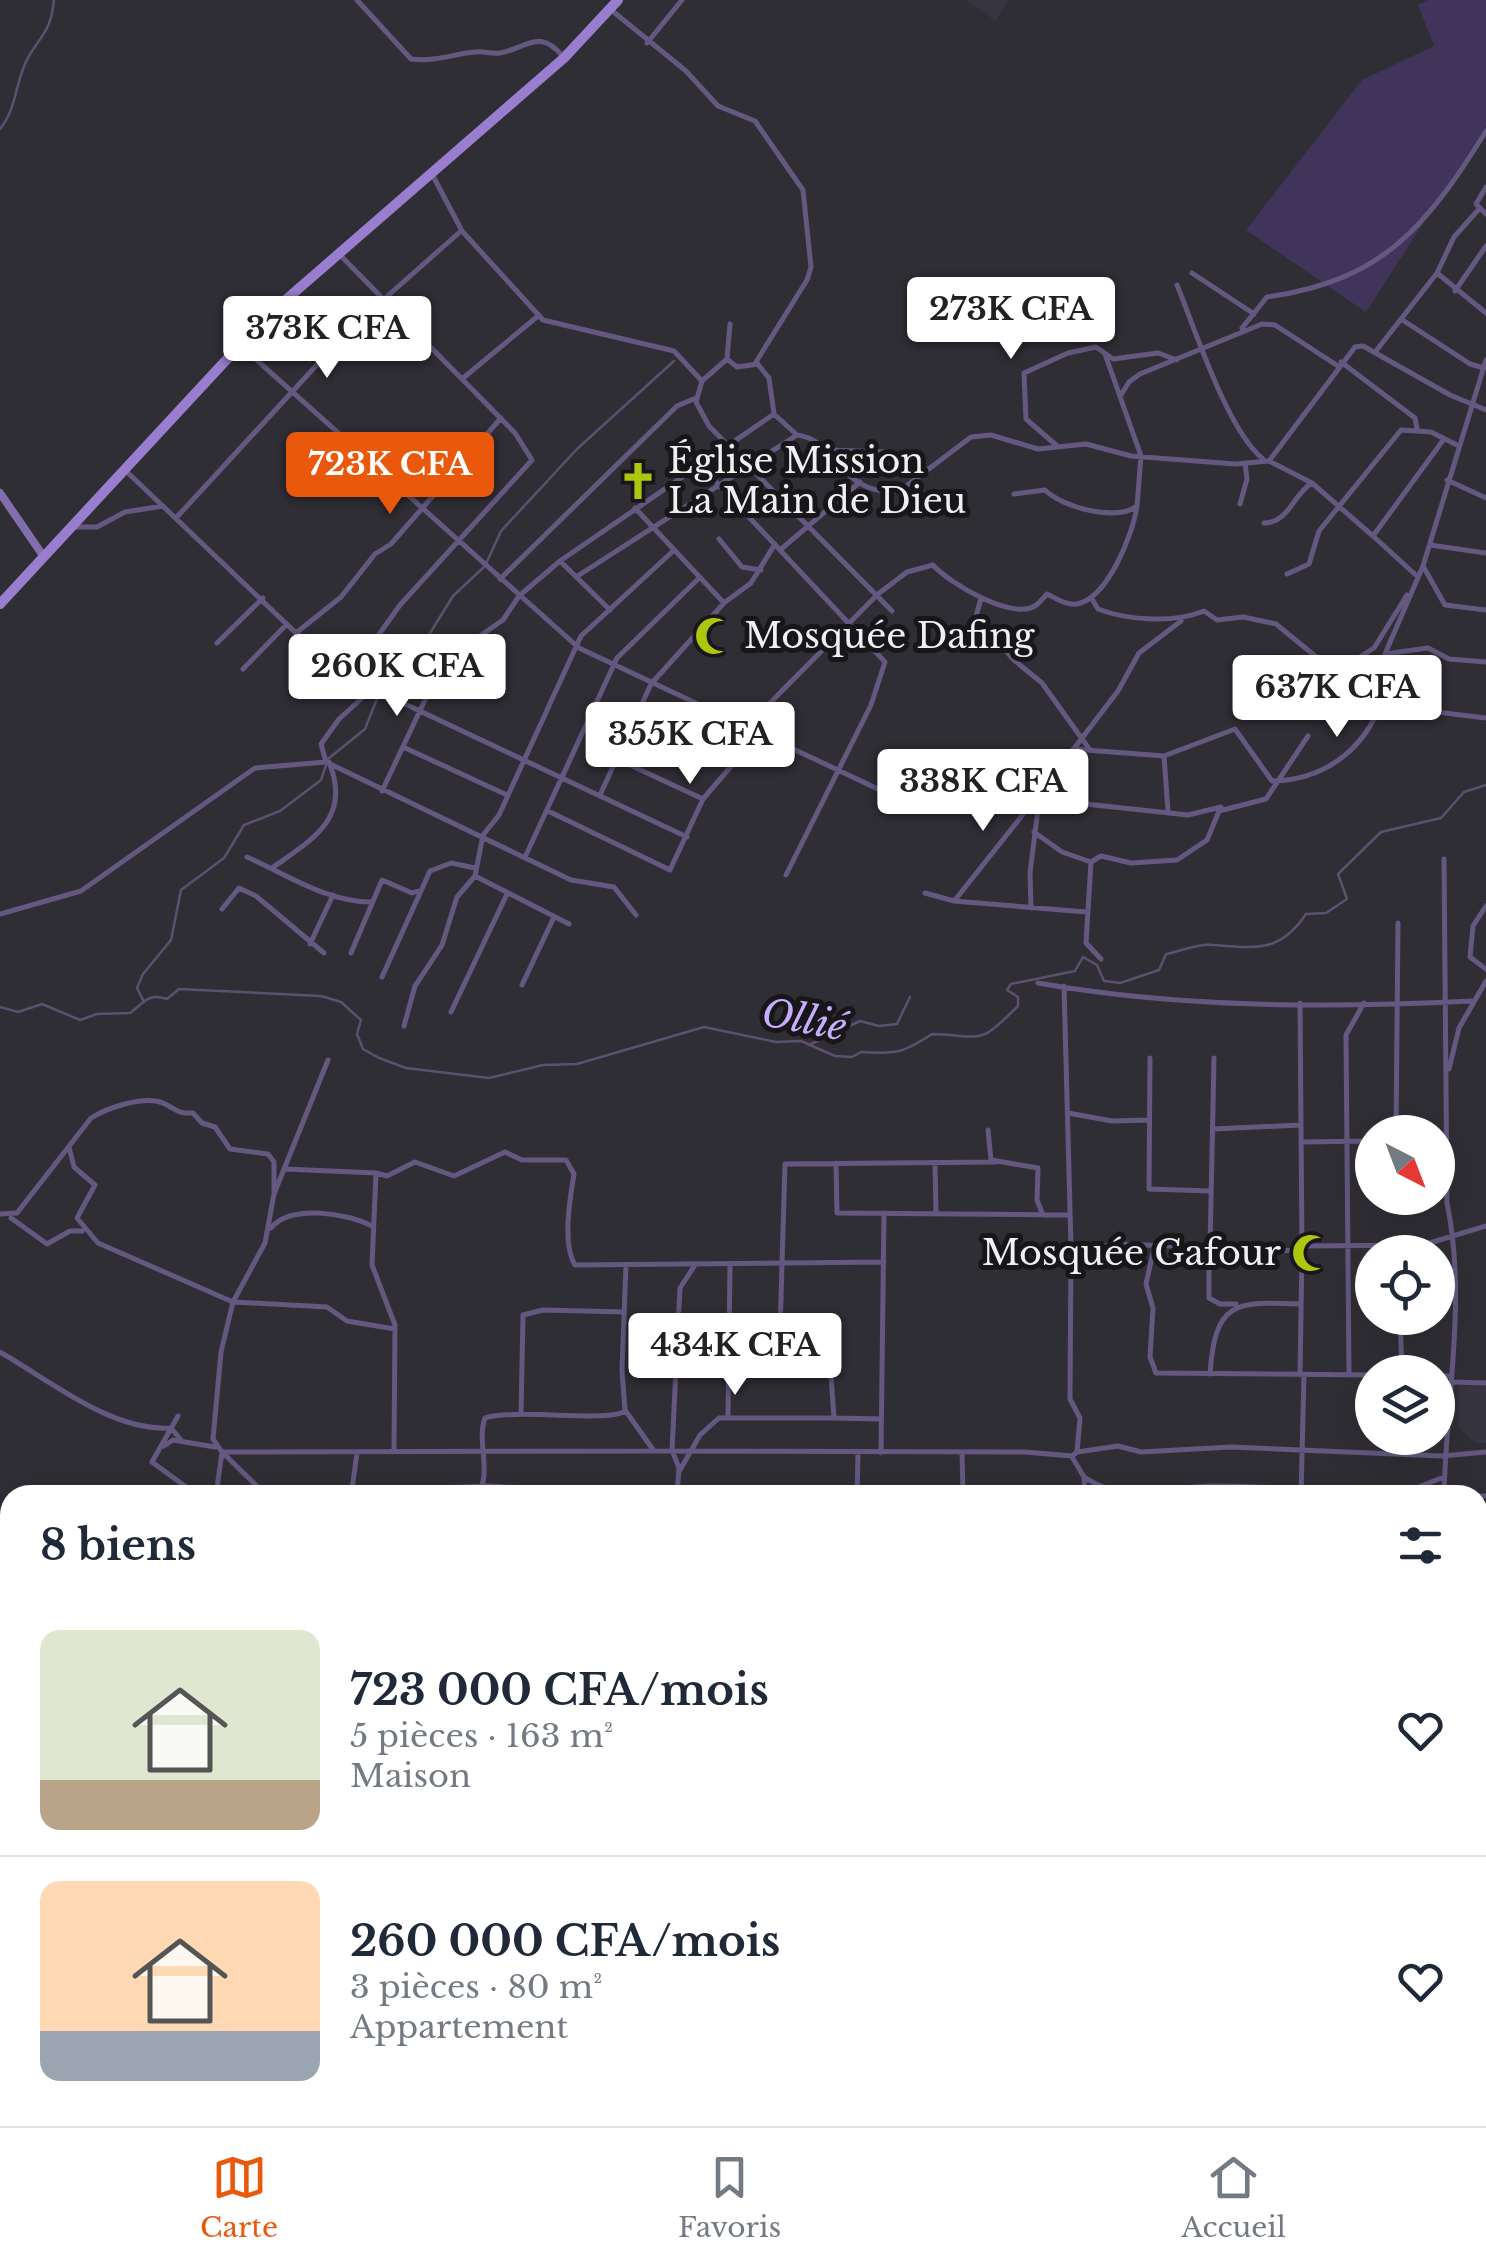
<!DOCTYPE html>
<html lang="fr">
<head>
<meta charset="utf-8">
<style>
  body { margin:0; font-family:"Libre Baskerville",serif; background:#f2f2f3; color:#1f2937; height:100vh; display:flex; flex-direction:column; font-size:38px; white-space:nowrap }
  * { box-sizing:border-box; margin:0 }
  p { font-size:32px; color:#747a83 }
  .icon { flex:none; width:55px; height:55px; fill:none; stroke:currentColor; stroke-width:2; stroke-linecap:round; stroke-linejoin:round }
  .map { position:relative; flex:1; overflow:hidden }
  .details { position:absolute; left:0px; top:1485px; width:1488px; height:642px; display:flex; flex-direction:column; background:#fff; border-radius:30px 30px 0 0; box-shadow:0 10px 40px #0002 }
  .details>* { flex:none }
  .needle { width:65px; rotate:138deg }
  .tools { position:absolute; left:1355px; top:1115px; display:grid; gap:20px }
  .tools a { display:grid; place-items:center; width:100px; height:100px; border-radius:50%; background:#fff; box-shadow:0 10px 40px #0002; font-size:50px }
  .price { position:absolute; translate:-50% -85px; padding:0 22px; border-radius:10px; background:#fff; color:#222; font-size:32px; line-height:65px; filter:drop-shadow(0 2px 5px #0008) }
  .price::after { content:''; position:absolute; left:50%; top:60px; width:30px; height:22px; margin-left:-15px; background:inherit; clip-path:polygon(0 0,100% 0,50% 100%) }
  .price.on { background:#ea580c; color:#fff }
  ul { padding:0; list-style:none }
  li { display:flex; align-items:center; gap:30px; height:250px; padding:0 40px }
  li+li { border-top:2px solid #e0e1e3 }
  li span { display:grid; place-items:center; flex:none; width:280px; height:200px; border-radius:20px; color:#555 }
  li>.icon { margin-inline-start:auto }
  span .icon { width:120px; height:120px; fill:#fffc; stroke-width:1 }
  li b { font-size:42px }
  h2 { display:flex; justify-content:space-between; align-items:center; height:120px; padding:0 40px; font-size:42px }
  .menu { display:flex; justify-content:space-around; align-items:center; height:140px; border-top:2px solid #e0e1e3; background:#fff; font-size:28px; color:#747a83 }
  .menu a { display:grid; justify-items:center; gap:5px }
  .menu .on { color:#ea580c }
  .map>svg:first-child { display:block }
</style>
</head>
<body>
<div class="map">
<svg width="1486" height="2126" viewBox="0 0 1486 2126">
  <rect width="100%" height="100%" fill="#302e35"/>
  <path fill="#383542" d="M965 0H1008L996 21Z
    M1459 1385 1486 1386V1443H1475L1459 1428Z"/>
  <path fill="#41345a" d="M1428 0H1486V126L1366 312 1246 230 1362 80 1434 46 1418 5Z"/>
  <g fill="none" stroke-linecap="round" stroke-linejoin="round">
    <path stroke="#5d4f6f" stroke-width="2.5" d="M0 129C18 107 15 79 29 56 43 33 51 30 54 0
      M143 1000 137 988 143 974 171 940 181 890 224 858 244 825 280 811 321 780 328 759 365 729 388 671 427 638 453 596 485 566 501 531 577 449 674 361
      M0 1007 18 1012 42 1004 80 1020 97 1014 130 1013C143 1004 148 992 167 999L179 989 321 996 341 1002 361 1020 357 1034 363 1049 379 1058 406 1068 489 1078 543 1065 577 1064 704 1027 776 1042 801 1041 835 1056 852 1057 861 1052C895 1054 902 1054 932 1034 985 1036 978 1046 1018 1006V997L1007 990 1011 984 1075 971 1083 957 1097 965 1104 981 1120 983 1159 970 1166 954C1181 951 1199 943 1214 945 1256 948 1280 953 1306 914L1326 913 1347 899 1338 874 1381 832 1441 818 1464 792 1486 785
      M811 1044 860 1021 879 1026 897 1024 910 997"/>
    <path stroke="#645880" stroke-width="5" d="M357 0 411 59C438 62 451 54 475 52 483 51 491 54 500 53 527 48 540 27 564 58
      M647 43 682 0
      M432 174 462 231 543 320 674 351 702 381 696 402 709 426 892 611
      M1486 187 1476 204 1486 214
      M339 254 515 433 532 460 400 605 375 640 340 669
      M1192 273 1254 314
      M1437 273 1486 313
      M1177 285C1196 331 1227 430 1263 459
      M1455 291 1486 246
      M1401 319 1470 364 1484 368
      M1242 328 1267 297C1383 281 1427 226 1486 131
      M241 346 579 648 895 797
      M1376 351 1437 273 1454 237 1479 209
      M727 359 737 367 758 364
      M1486 360 1423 566 1385 654 1388 702 1395 707 1486 718
      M1341 362 1415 418 1417 429
      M462 379 538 316
      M702 381 727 359 730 324
      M1121 395 1129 382 1140 374 1262 324 1275 325 1338 366
      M774 414 797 435
      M1056 445 1026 419 1024 373 1068 353 1096 347 1113 359 1158 353 1177 360
      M828 450 887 452
      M1269 461 1355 347 1363 346 1450 395 1486 410
      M702 467 885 662 871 705 786 875
      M126 471 296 633 354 680 687 837
      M1447 480 1486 498
      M1014 494 1045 490C1062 507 1116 522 1137 506L1141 456 1105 354
      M1240 504 1247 479 1245 463
      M635 508 724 603
      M176 518 325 356 376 316 383 300 461 231
      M1264 523C1289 523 1293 494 1312 483
      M76 527H97L125 512 163 506
      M1373 536 1418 577
      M719 539 742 567 761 570
      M1430 545 1486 553
      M780 550 860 482
      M560 561 610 610
      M1423 566 1445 605 1486 610
      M1287 574 1309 564 1319 531 1401 430 1431 432 1457 445
      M576 577 797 435C839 440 840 499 901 490L971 437 991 435 1038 449 1086 444 1131 456 1235 464 1269 461 1312 483 1373 536 1444 439
      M500 579 677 406 696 398
      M981 598 976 617 1014 660 1042 683 1090 750
      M1092 599 1098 609C1129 621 1175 623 1204 611L1217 620 1243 617 1276 624 1331 669 1339 670 1374 648 1407 595
      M296 633 341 597 375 554 391 544 501 418
      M217 643 263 598
      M1385 654 1428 648 1449 659 1486 662
      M243 669 287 624
      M383 693 444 661 503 620 519 596 560 561 774 414 769 378 756 362 807 280 811 267 803 190 755 121 718 106 686 71 610 9
      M635 721 690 748
      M403 747 507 795
      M1073 749 1164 756 1235 729 1272 781C1329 780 1371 744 1385 690
      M1164 756 1168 811
      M617 759 703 799
      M326 762 571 880 614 887 636 915
      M382 791 442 664
      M600 795 651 684 724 603 751 583 775 544
      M1039 806 1051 811 1076 803 1188 815 1221 807
      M548 811 670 870 703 799 739 757 765 708 878 594 907 572 933 565C949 583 1011 620 1035 606 1040 603 1043 598 1047 594 1056 598 1067 606 1077 604 1108 598 1133 534 1137 506
      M1034 832 1062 852 1091 862 1101 856 1131 863 1177 860 1207 840 1219 811 1266 799 1308 736
      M526 855 617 658 697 580
      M247 857C286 874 327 902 371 902
      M1091 862 1086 943 1101 959
      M272 868C313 839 352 818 329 762
      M475 876 569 924
      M925 893 954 901 1086 912
      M955 900 1040 793
      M1486 906 1473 926 1470 957 1486 969
      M1031 908 1030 873 1040 793 1118 691 1139 653 1181 621
      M222 909 239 888 256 896 324 953
      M0 914 81 891 255 768 326 762 321 744 339 719 372 689
      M310 944 333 895
      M351 953 382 880 412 893 418 891
      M382 977 430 871 451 863 475 868
      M1038 983C1179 1008 1329 1008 1473 1001
      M522 985 554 917
      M1064 986 1071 1247 1070 1399 1080 1418 1077 1452 1072 1456
      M1300 1003 1302 1250
      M451 1012 507 894
      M404 1026 415 986 442 945 457 897 475 876 483 835 499 815 581 636 672 552
      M1150 1058 1149 1189 1210 1191
      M1449 1069 1459 1028 1486 981
      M1068 1113 1112 1121 1149 1120
      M1213 1129 1300 1125
      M988 1130 991 1160 1038 1168 1037 1200 1043 1215
      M1396 1132 1398 923
      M1301 1142 1372 1141
      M69 1147 74 1167 95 1185 77 1218 98 1243 233 1302 327 1307 347 1321 395 1329
      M836 1163 837 1213 1068 1215
      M935 1163 936 1213
      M285 1169 376 1173 372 1265 395 1325 394 1451
      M376 1173 387 1176 415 1162 454 1176 505 1152 522 1160H566L574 1174C570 1198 562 1244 575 1265L884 1262
      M0 1214 17 1213 91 1118C107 1108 144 1095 163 1103 176 1109 177 1114 193 1113L202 1123 215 1127 230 1149 268 1154 274 1162V1191
      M11 1218 47 1244 70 1231H82
      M271 1228C290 1204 348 1213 372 1226
      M1303 1246 1423 1245 1486 1226
      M1154 1248 1146 1284 1153 1308 1150 1357 1156 1373 1372 1375
      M1204 1248 1209 1260V1298L1220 1304H1236
      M1210 1248 1214 1058
      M1086 1249 1117 1244 1302 1251 1300 1375
      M626 1265 622 1371 625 1410 654 1451 1025 1452 1072 1456
      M1400 1318 1402 1372
      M827 1320 834 1418 880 1419
      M0 1352C49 1380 112 1432 171 1428L181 1440
      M779 1365 829 1368
      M729 1366 779 1365 785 1164 996 1162
      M1210 1374C1215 1302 1234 1301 1300 1304
      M1349 1375 1346 1035 1364 1003
      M1438 1376H1452
      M1452 1382 1486 1383
      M521 1414 523 1315 543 1310 624 1312
      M178 1416 152 1462 197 1495
      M728 1416 730 1265
      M164 1446 173 1440 215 1447
      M222 1452 653 1451
      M222 1452 262 1491
      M962 1452 963 1493
      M1077 1452 1118 1446 1141 1452 1231 1447 1442 1456 1486 1452
      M881 1453 884 1213
      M1072 1457 1084 1477 1085 1495
      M680 1470 700 1435 719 1418H834
      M1084 1477C1125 1505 1168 1486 1214 1486 1243 1486 1272 1488 1301 1488
      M352 1489 357 1453
      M195 1492 237 1495
      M1301 1494H1400
      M1401 1494 1444 1477
      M216 1495 222 1452 213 1439 221 1352 233 1302 265 1243 274 1194 328 1060
      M251 1495 488 1486 601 1492 907 1490 1081 1495
      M477 1495C493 1474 476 1442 485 1418 516 1408 609 1423 625 1411
      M677 1495 679 1468 672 1450 680 1288 695 1265
      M857 1495 858 1455
      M1301 1495 1304 1375
      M1444 1495C1446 1400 1467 1298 1447 1203L1444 859
      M1478 1496H1486
      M1478 1525H1486
      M1478 1579H1486
      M1478 1732H1486
      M1478 1790H1486
      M1478 1896H1486
      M1478 2009H1486
      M0 2051 10 2047
      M0 2075 10 2048
      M589 2118 595 2126
      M662 2118 671 2126
      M1066 2118H1082
      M1161 2118H1223
      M1295 2118V2126
      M1352 2118H1486
      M177 2126 182 2118
      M519 2126 528 2118
      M590 2126 599 2118
      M808 2126 821 2118
      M861 2126V2118
      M1241 2126V2118"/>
    <path stroke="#826dad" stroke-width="8" d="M0 493 44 557"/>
    <path stroke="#997ecf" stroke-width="10" d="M0 604 266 317 564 58 618 0"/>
  </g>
  <defs>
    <g id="church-bare" transform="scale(3)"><path d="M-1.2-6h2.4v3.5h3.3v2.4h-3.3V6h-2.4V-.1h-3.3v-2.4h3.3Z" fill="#adc60e" stroke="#17171a" stroke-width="2.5" paint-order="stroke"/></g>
    <g id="mosque-bare" transform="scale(3)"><path d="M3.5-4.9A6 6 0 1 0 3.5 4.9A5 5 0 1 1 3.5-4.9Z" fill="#adc60e" stroke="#17171a" stroke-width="2.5" paint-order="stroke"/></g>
  </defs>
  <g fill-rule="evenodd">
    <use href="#church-bare" x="638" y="481"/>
    <use href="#mosque-bare" x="714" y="636"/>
    <use href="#mosque-bare" x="1311" y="1253"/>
  </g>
  <g text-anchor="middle" stroke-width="10" stroke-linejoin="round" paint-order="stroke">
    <g font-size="35" fill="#f0eff3" stroke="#17171a" text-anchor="start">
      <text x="668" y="473">Église Mission<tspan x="668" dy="40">La Main de Dieu</tspan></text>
      <text x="744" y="648">Mosquée Dafing</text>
      <text x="1281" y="1265" text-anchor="end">Mosquée Gafour</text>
    </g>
    <g font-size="38" font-style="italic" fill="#c7aefd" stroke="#17171a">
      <text transform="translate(804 1020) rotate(11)" y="13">Ollié</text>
    </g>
  </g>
</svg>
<div class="tools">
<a><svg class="needle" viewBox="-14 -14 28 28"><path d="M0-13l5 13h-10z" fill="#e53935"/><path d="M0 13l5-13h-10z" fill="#747a83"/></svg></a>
<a><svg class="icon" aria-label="locate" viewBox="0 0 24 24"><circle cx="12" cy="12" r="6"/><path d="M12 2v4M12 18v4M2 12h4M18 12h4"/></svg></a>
<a><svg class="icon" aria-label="layers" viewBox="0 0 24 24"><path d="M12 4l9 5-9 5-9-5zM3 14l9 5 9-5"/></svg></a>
</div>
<b class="price" style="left:1011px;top:362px">273K CFA</b>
<b class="price" style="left:327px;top:381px">373K CFA</b>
<b class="price on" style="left:390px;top:517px">723K CFA</b>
<b class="price" style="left:397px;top:719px">260K CFA</b>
<b class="price" style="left:1337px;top:740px">637K CFA</b>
<b class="price" style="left:690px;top:787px">355K CFA</b>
<b class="price" style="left:983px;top:834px">338K CFA</b>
<b class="price" style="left:735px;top:1398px">434K CFA</b>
<section class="details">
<h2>8 biens<svg class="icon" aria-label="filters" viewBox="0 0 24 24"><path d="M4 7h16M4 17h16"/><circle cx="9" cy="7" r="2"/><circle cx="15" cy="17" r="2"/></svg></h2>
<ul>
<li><span style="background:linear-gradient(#dfe7d0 75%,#b9a48a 0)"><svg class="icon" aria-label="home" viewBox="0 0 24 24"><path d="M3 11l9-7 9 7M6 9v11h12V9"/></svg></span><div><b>723 000 CFA/mois</b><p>5 pièces · 163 m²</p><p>Maison</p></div><svg class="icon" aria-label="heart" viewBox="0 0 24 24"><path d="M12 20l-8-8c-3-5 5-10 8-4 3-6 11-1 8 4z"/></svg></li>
<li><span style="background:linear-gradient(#ffd9b3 75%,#9aa5b1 0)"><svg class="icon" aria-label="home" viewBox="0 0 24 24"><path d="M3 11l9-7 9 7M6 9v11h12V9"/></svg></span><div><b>260 000 CFA/mois</b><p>3 pièces · 80 m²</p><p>Appartement</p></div><svg class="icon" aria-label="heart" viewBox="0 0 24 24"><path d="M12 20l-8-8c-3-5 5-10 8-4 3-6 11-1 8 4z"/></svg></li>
</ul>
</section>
</div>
<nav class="menu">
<a class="on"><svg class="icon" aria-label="map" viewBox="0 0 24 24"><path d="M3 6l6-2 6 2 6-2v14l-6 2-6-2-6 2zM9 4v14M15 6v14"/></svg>Carte</a>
<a><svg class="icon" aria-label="saved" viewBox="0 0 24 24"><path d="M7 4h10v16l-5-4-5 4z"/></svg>Favoris</a>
<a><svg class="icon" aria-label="home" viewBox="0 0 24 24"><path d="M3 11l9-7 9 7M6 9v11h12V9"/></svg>Accueil</a>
</nav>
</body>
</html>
